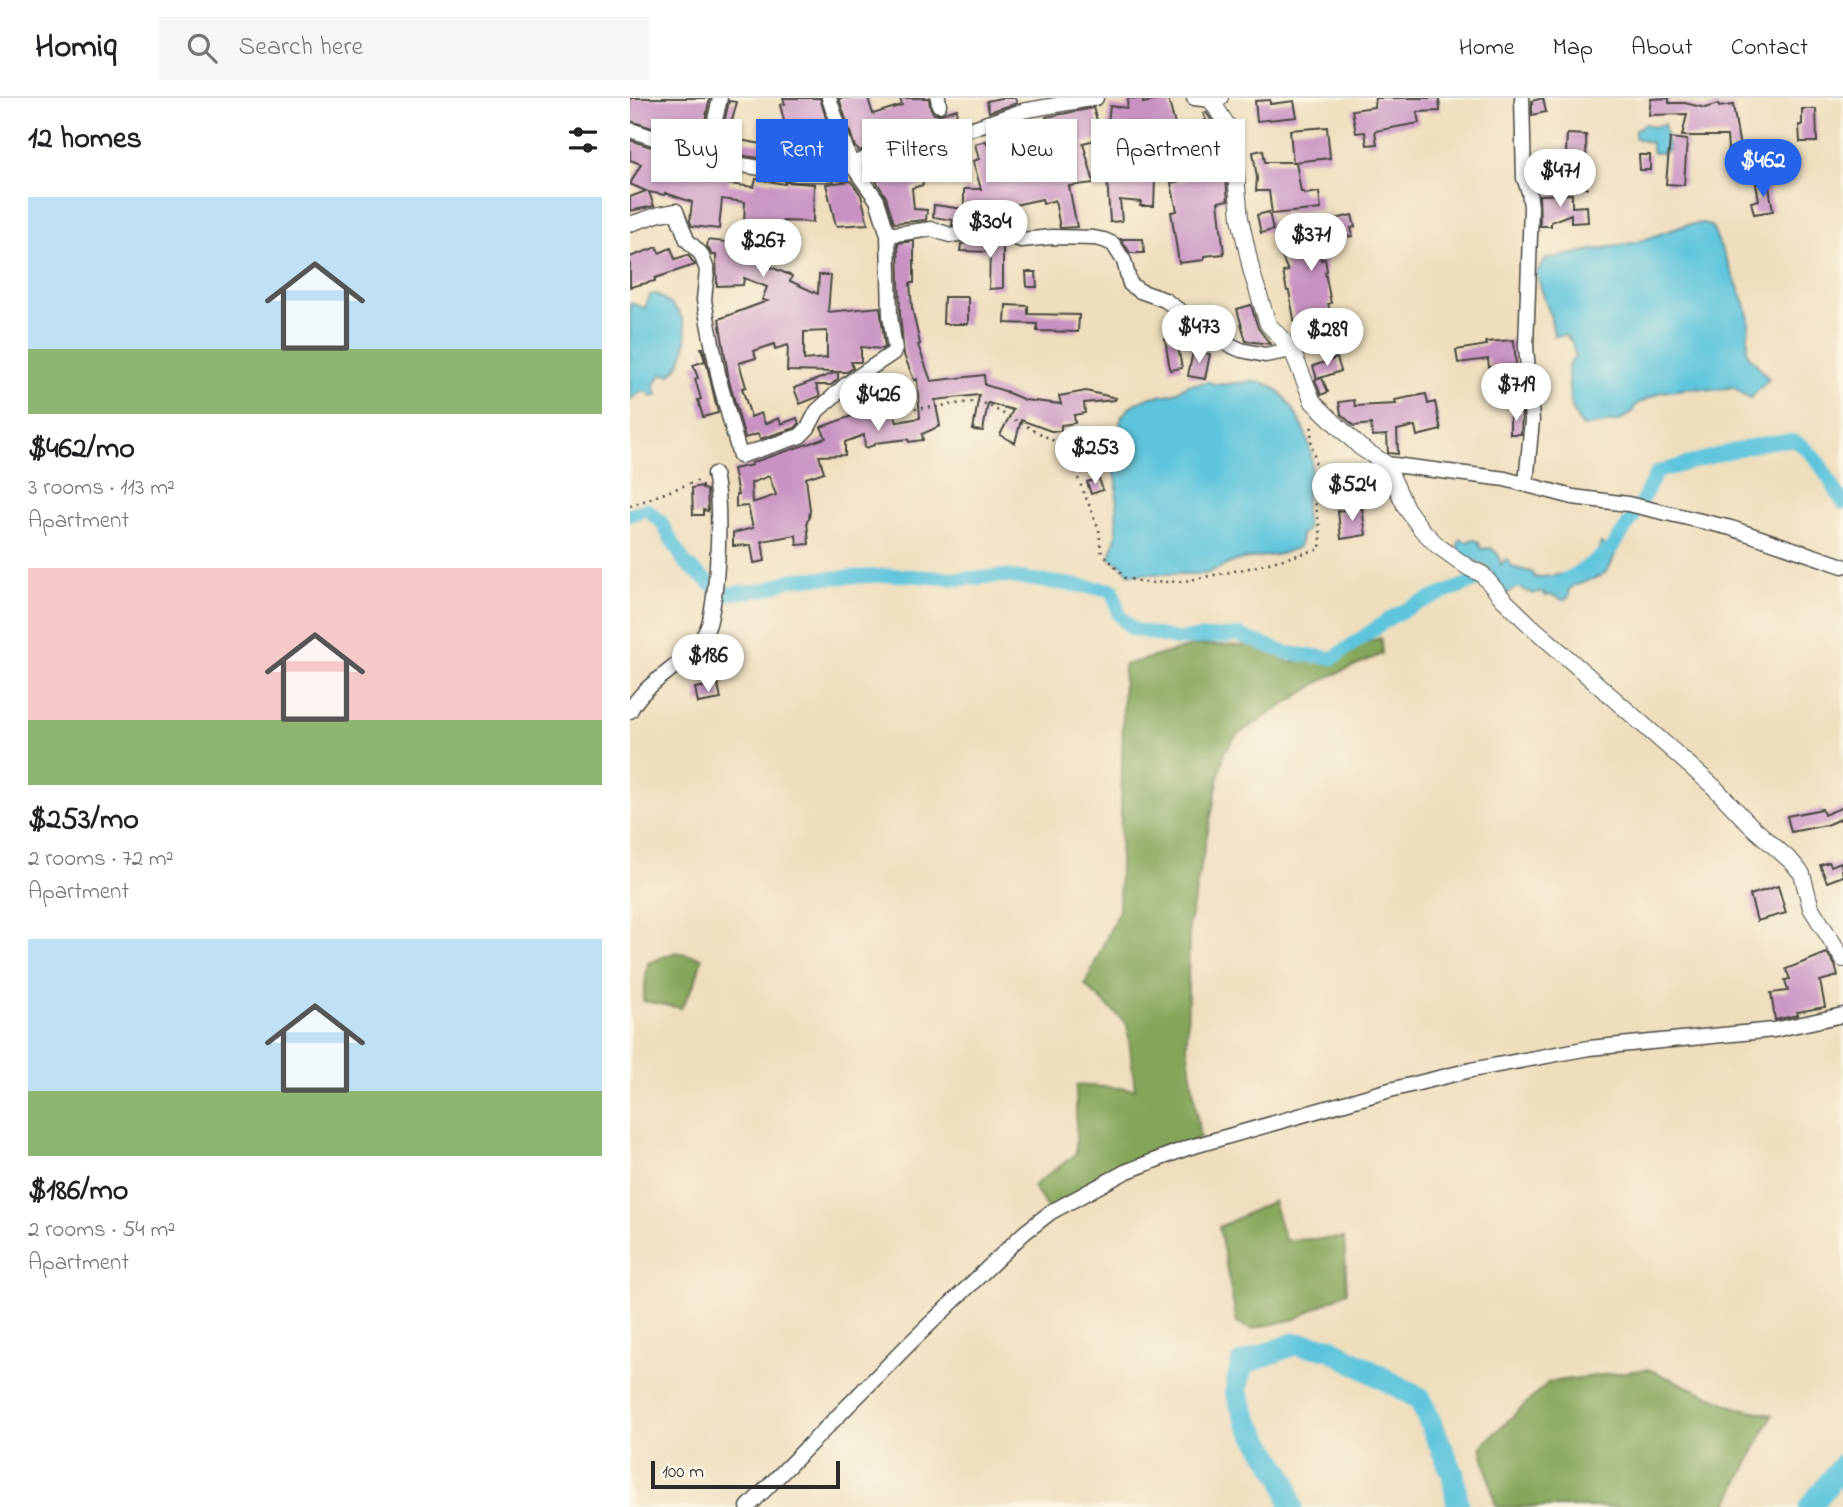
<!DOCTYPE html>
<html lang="en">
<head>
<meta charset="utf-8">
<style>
  body { margin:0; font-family:"Indie Flower",sans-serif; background:#f6f6f6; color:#202124; height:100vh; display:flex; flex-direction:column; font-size:26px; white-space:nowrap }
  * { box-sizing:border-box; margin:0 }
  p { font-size:23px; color:#757577 }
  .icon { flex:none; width:38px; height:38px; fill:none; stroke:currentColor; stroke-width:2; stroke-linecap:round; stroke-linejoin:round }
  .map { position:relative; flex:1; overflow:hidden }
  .details { display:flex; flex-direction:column; background:#fff; width:630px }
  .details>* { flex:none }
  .top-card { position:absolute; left:21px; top:21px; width:665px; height:63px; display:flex; gap:14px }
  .scale { position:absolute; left:21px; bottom:18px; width:189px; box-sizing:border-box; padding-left:7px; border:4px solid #2b2b2b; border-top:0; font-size:19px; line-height:24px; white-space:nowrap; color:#2b2b2b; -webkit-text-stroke:5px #fcf5e5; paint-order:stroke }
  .price { position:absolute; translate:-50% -60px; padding:0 16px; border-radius:24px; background:#fff; color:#222; font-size:23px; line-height:46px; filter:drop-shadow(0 2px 4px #0008) }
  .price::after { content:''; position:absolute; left:50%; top:42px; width:21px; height:16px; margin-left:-10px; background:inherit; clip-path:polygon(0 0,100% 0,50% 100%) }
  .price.active { background:#2563eb; color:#fff }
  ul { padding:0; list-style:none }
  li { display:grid; align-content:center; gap:14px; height:371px; padding:0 28px }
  li span { display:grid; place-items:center; height:217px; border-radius:0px; color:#555 }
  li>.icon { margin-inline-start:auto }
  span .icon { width:126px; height:126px; fill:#fffc; stroke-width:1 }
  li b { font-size:30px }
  h2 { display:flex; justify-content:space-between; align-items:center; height:84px; padding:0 28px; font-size:30px }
  .pill { padding:0 24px; border-radius:0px; background:#fff; box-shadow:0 2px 5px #0004; font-size:24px; line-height:63px }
  .pill.active { background:#2563eb; color:#fff }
  header { display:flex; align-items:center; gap:42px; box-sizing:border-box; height:98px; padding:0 35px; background:#fff; border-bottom:2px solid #e0e0e0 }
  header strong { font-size:33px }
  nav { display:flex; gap:38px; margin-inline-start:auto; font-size:24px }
  .search { width:490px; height:63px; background:#f6f6f6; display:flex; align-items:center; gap:18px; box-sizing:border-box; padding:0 24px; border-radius:0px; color:#757577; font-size:26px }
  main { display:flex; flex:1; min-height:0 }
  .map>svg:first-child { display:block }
</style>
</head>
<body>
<header>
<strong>Homiq</strong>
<div class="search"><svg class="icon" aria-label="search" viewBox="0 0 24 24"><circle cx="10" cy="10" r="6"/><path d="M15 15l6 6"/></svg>Search here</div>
<nav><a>Home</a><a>Map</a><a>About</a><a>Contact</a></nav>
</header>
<main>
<section class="details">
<h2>12 homes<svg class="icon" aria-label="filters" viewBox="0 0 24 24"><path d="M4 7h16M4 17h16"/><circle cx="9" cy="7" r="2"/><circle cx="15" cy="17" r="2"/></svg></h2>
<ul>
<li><span style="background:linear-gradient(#bfe0f5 70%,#8fb573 0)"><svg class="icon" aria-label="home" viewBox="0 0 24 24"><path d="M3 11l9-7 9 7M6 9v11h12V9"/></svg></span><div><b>$462/mo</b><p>3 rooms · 113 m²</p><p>Apartment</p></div></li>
<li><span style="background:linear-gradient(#f6c9c9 70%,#8fb573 0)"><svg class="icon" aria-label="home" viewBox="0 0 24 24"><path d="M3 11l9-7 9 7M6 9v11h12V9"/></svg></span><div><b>$253/mo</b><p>2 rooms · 72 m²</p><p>Apartment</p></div></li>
<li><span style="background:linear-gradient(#bfe0f5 70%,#8fb573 0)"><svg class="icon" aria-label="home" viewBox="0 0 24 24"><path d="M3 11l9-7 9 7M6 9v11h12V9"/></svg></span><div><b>$186/mo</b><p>2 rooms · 54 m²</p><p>Apartment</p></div></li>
</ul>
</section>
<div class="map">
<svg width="1213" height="1409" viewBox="0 0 1213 1409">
  <rect width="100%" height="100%" fill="#fcf5e5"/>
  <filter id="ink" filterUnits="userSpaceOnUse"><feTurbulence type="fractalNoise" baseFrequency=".0143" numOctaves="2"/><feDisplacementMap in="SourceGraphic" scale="14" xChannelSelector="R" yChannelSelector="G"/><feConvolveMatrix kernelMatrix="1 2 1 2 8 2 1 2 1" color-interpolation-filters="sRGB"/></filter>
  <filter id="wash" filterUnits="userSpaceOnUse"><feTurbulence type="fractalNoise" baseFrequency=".00686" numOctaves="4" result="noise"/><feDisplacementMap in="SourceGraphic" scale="28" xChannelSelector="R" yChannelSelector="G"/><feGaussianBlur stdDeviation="1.57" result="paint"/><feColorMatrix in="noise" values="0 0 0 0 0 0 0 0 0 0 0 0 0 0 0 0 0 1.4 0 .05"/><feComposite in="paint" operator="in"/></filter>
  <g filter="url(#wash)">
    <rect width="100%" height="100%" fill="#eedebd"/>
    <path fill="#85a65a" stroke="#586842" stroke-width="2" d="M751 540 752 556 696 580 607 637 594 654 559 826 557 948 570 1040 418 1112 403 1088 446 1056V987L505 991 497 926 455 887 489 812 494 567 566 547 635 548 660 565Z
      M46 854 72 860 65 885 51 910 13 903 18 865Z
      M643 1103 655 1142 714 1140 717 1194 665 1221 621 1231 607 1225 589 1129Z
      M1018 1271 1105 1309 1142 1317 1096 1409H866L851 1348 919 1284Z"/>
    <path fill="#5fc5dc" stroke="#457884" stroke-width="2" d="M1015 26 1024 29 1034 26 1039 52 1033 55H1023L1021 45 1005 40V32Z
      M1073 125 1082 129 1115 205 1119 222 1117 255 1139 281 1120 301 1103 289 1087 292 1063 290 1031 294 1006 307 1002 314 989 323 953 329C938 313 939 289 938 268L945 259 942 244 935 237 924 238 921 220 906 175 916 161 1007 144 1056 127Z
      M27 196C34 202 44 207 49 215 61 233 57 263 40 277L32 276 24 287 27 297 22 299 18 294H11L0 302V205L15 210 20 197Z
      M578 284C596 291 618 279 637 286 658 294 678 335 681 357 684 375 676 393 675 410 675 417 677 425 677 432L671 437 669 449 650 456 608 462 575 476H499L493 468 480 460 486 439 487 383 480 364 492 318 502 307 521 299 542 296 558 287Z
      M830 441 837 444 842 441 849 444 851 451 861 450 868 456 871 467 876 461 880 464 881 469 902 474 905 480 948 474 957 470 964 465 971 445 979 452H987C984 457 983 463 980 468 973 483 950 482 939 491V499L933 502 921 497 915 498 914 494 904 496 887 489 877 496 869 480 855 467 826 455Z"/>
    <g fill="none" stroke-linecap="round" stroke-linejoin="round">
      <path stroke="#5fc5dc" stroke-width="14" d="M0 417 16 411 31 424 55 465 93 496 134 492 163 481 270 477 329 481 372 478 483 492 489 517 502 531 546 541 609 537 657 555 703 560 760 520 787 506 847 482 890 484
        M935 481 941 480 981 451 1004 418 1027 374C1052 368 1147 336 1166 344 1187 354 1201 386 1213 405"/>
      <path stroke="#5fc5dc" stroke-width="23" d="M661 1409 655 1382 617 1323 606 1293 612 1266 664 1246 699 1250 790 1301 823 1376 828 1409
        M1180 1409 1213 1367"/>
    </g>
    <g id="blocks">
      <path fill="#c893c2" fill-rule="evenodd" d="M0 0H80L70 45 0 23Z
        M153 0H190L202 40 198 41 203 64 191 66 187 50H185V66H168L102 56 88 51 99 3 107 4 100 30 105 31 103 41 132 46V41L147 43 145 55H175L172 30 157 34 150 7 155 6Z
        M209 0H238L243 16 272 7 270 0H299L300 9 304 16H311L327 11 326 23 295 28V30L284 33 282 29 264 34 265 39 229 53 225 49Z
        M371 0H385L387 5 359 14 357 3Z
        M498 0 513 1V5L538 0 544 23 546 41 537 68 527 30 524 108H510L511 104 490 102 492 123 480 124 475 50 480 8 497 10Z
        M745 0H809L810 13 787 14 789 25 745 33 747 46 737 47 735 34 726 35 722 12 744 9Z
        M913 0 916 14 902 17V3Z
        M1039 0V5H1055L1075 10 1088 6 1089 9 1103 7 1110 50 1098 51 1097 38H1052L1057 16 1019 17 1021 1Z
        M640 2V6L664 3 667 19 627 23 625 3Z
        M463 10 473 40 453 45 464 85 439 88 447 129 430 130 425 102 413 106 412 101 376 109 380 124 375 126 364 122 322 127 323 122 303 119 304 107 334 111V91H351L343 63 349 61 345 46 356 43 358 48 385 37 382 27 394 23 397 30 417 23 416 19ZM420 39V46L442 45 448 69H419L417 64 396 70 388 51Z
        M1172 11H1186L1187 44H1170L1169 27H1172Z
        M576 14 588 32 592 44 556 56V38L575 32 573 23 576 22 573 15Z
        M697 29 700 60 663 64 660 32Z
        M937 36 956 37 957 90H945V56L936 55Z
        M1040 40 1057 42 1054 87 1036 86Z
        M0 42 75 67 74 71 79 72 78 74 100 78 98 86 124 89 126 81 155 86V84L184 86 183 124 153 123 151 152H146L141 169 162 178 160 183 188 196 189 177H201L198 214 250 209 255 249 252 251 231 249V264H221L223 270 217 274H208V281L201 287H186L190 298 170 306 164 290 207 274 157 273 158 247 145 251 144 246 124 253 126 260 109 265 116 289 112 290 121 319 131 315 135 326 149 320 151 326 167 320 169 326 165 330 130 341 128 336 115 340 99 283 89 221 137 203 132 202 137 189 114 180 113 187 87 188 86 157H82L77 148 78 142 113 146 115 104 92 101 89 131 62 128 60 123 62 104 35 95V97L19 94 24 108 0 113V99L16 93 0 86 11 66 0 62ZM197 233V260L174 262V234Z
        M302 48 308 65 321 66 319 78 290 74 293 87 282 90 284 111 297 112 296 122 264 125 256 99 238 70 266 60 284 57 283 54Z
        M633 52 635 64H666L671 94H674V96L689 94 691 111 642 116 639 93H626L627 80 623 54Z
        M1009 57H1020V72H1010Z
        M594 62 598 102 588 104 594 156 574 158V162L549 165 541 114 547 113 541 85 556 82V68Z
        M221 83 231 97 238 126 206 128 196 86Z
        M1138 83 1143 113 1124 116 1121 104 1129 102 1126 86Z
        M942 96V109L957 108 958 124 941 125V116L921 124V128H910L909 97Z
        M639 114 643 132 631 135 627 117Z
        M722 117 725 129 721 130 723 138 689 141 691 162 695 161 697 173 695 174 701 205 698 206 704 226 670 238 665 227 659 193H657L653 174 658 173 651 157 661 152 656 133Z
        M491 141H513L514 155H500Z
        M284 143V185H280L282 210 290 246 288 247 301 283 354 277 355 287 378 294H376L395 302 431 306 429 298 456 293 486 300 485 302 454 305 455 315 444 317 445 325 431 327V333H421L391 322 385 345 370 337 383 312 358 305 353 333 343 332 349 297 305 302 310 328 292 336 293 342 279 344 278 341 245 345V347L235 350 234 337 215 344V357L189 358 194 374 176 380 180 412 179 421 177 422 179 446 167 447 166 437 132 443 135 463 124 465 121 447 103 448V435L123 430 118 408 106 409V397H108L103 371 122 367 121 365 196 340 191 329 222 318 219 308 238 301 236 295 246 292 250 305 259 302 267 324 290 320 287 281 284 282 274 257 270 217 268 145ZM139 378 146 397 122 405 121 385Z
        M349 143 373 145V190L359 191 360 154 330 153 331 146Z
        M27 149 29 155 41 150 45 161 58 157 65 167 25 180V183L0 189V159Z
        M396 174H406L407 189H397Z
        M314 199H338V226H313Z
        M376 207 398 208V216L449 217 448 234 407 233V226L375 225Z
        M621 207 628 230 640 246 616 243 607 211Z
        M546 239 552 270 540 272 535 241Z
        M884 242 886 267 859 269 858 261 828 265 826 252 857 247 856 244Z
        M71 250H73L88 315 73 319 68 302 71 301 65 281 68 280 63 267 75 263Z
        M563 253 580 256 575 281 558 278Z
        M707 260 711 273 687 281 683 268Z
        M692 280 698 294 691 297 685 282Z
        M796 296 798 306 805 304 811 332 787 338 785 328 767 332 768 356 758 355 757 337 742 338 741 326 724 328 711 316 709 304 724 302 725 308 766 306 765 302Z
        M880 315H892L891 336H880Z
        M745 371 754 386 744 390 737 375Z
        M469 381 473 392 461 396 457 384Z
        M72 388V391L77 392 78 413 73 412V417H63L62 390Z
        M732 410 736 437 711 441 708 413Z
        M88 586 91 601 68 605 65 590Z
        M1213 709V720L1196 727 1161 734 1157 718 1192 711 1194 717Z
        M1199 764 1201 768 1211 764 1213 778 1197 784 1190 767Z
        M1148 788 1156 815 1127 823 1120 797Z
        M1197 855 1205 867 1208 878 1190 883 1195 909 1167 914 1168 917 1145 922 1141 895 1158 893 1155 882 1160 881 1156 871Z"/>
    </g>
  </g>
  <g filter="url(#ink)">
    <use href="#blocks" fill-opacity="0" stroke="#484641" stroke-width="2"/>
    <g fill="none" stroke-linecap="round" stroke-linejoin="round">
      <g stroke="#484641" stroke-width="17">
        <path id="minor" d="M199 0 221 66 247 102 258 137 302 131 320 137 365 132 391 142 422 139 464 140 474 142 483 146 494 163 500 186 510 193 535 202 591 243 611 252 635 257 662 252
          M308 0 309 7
          M564 0 581 2
          M892 0 894 80 899 94 901 109 896 248 902 322 896 385
          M0 32 100 65 167 76H201L221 66 291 41 343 30 392 13 466 0
          M77 57 90 0
          M0 126 30 116 46 113 57 142 71 156 77 172 74 202 79 230 90 285 110 358 170 338 178 330 187 313 218 285 263 255 265 251 260 218 258 137
          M756 366 875 381 943 399 998 406 1101 430 1213 468
          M0 613C13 587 43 573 62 553 69 545 76 536 79 526 88 490 92 411 84 376
          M118 1409 279 1246 394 1135 421 1114 495 1074 557 1050 760 992 841 972 959 950 1144 932 1213 917"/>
      </g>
      <g stroke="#484641" stroke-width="18">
        <path id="tertiary" d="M590 0 581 2 597 27 603 44 610 120 622 175 638 226 662 252 683 304 730 349 756 366 776 410 792 432 808 448 839 470 852 476 874 502 900 527 1084 689 1120 727 1162 764 1172 776 1181 810 1213 861"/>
      </g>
      <path stroke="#484641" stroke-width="2.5" stroke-dasharray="2 5" stroke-linecap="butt" d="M278 312 350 303 435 349 469 431 471 453 495 480 518 485 555 483 624 469 690 451 691 437 685 403 687 373 681 342 682 324
        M0 408 72 381"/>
      <use href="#minor" stroke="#fff" stroke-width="14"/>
      <use href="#tertiary" stroke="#fff" stroke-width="16"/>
    </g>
  </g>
</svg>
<div class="scale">100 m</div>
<b class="price active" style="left:1133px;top:101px">$462</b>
<b class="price" style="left:930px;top:111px">$471</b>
<b class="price" style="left:360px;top:162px">$304</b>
<b class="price" style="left:681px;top:175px">$371</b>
<b class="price" style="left:133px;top:181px">$267</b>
<b class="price" style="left:569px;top:267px">$473</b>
<b class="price" style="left:697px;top:270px">$289</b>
<b class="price" style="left:886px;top:325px">$719</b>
<b class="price" style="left:248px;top:335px">$426</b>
<b class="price" style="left:465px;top:388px">$253</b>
<b class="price" style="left:722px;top:425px">$524</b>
<b class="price" style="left:78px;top:596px">$186</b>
<div class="top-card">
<a class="pill">Buy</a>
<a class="pill active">Rent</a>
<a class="pill">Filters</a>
<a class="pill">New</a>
<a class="pill">Apartment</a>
</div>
</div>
</main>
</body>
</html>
